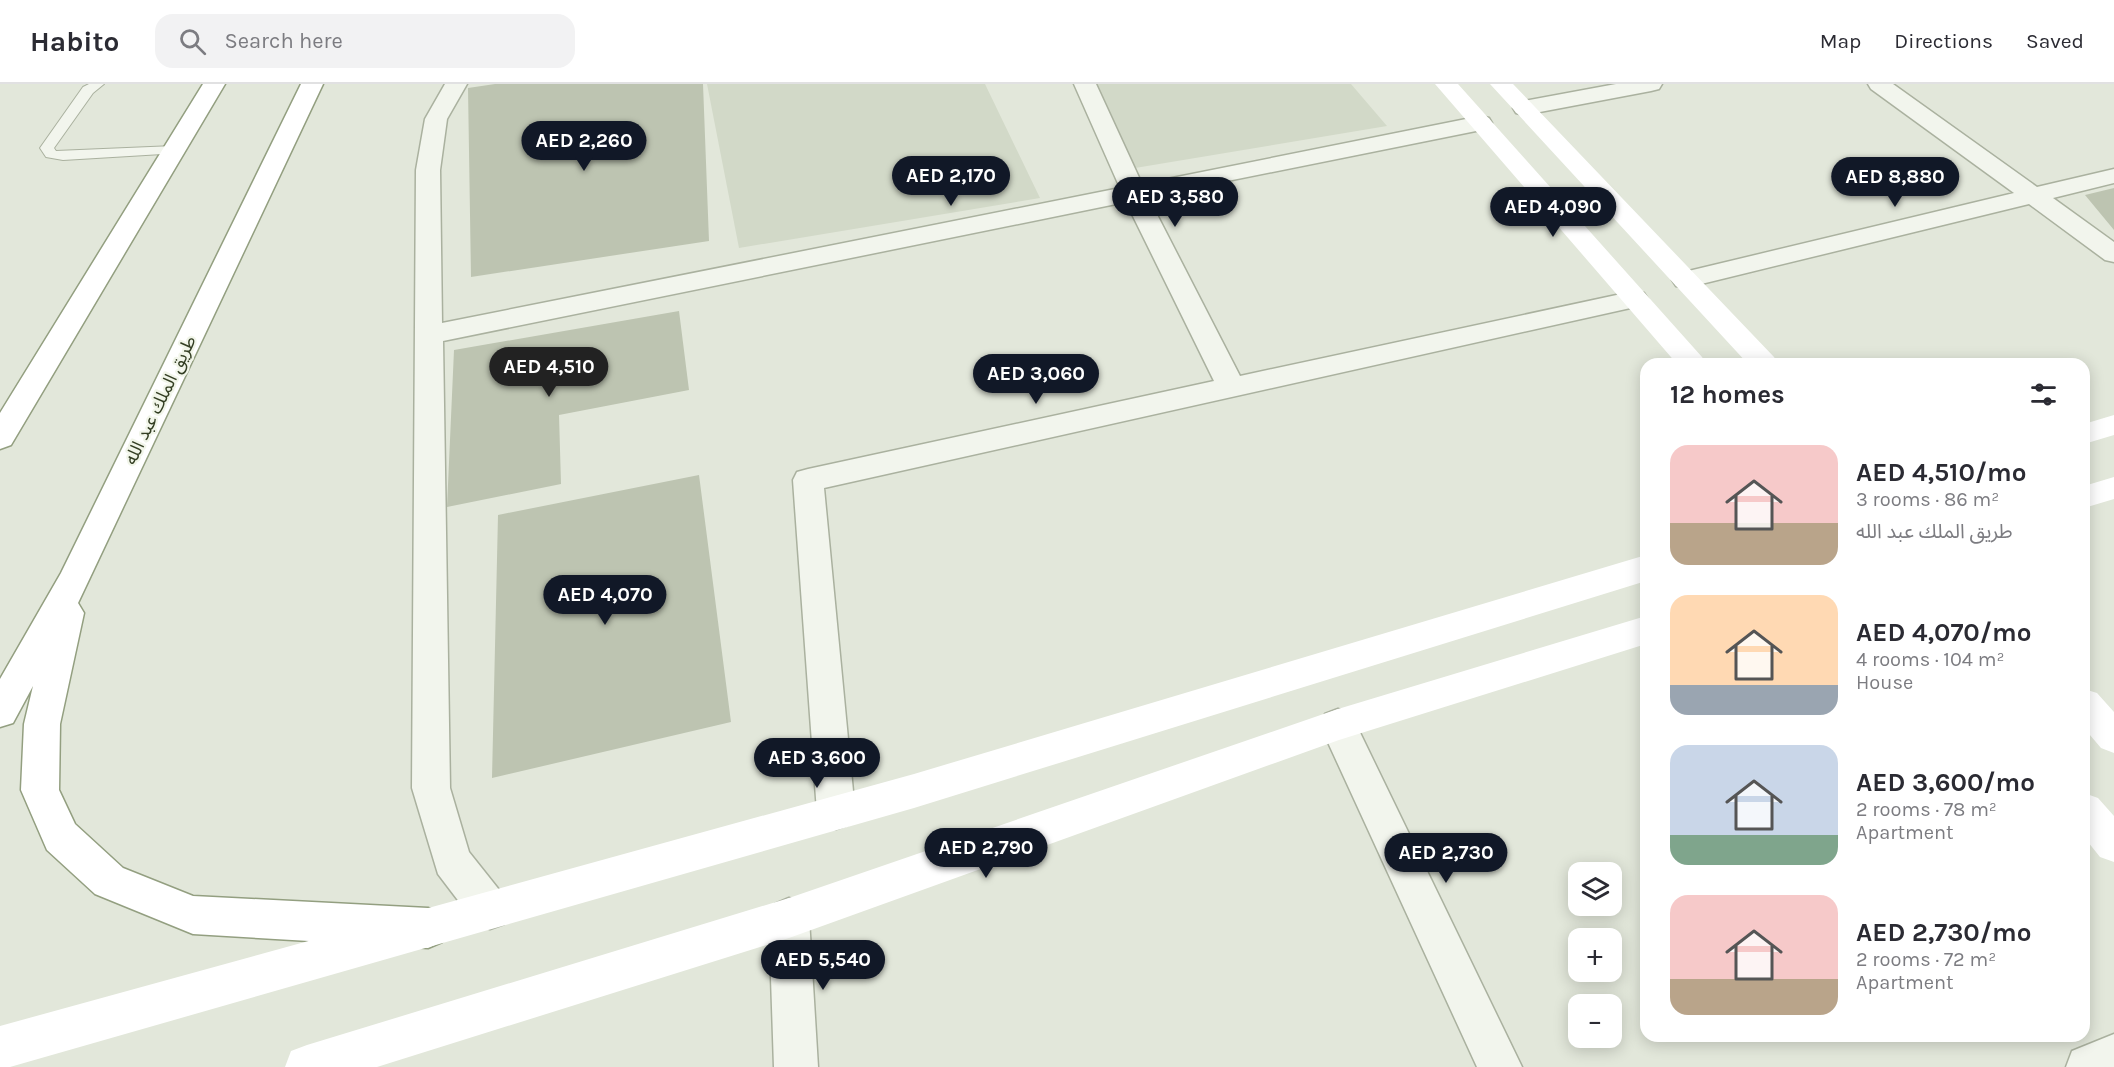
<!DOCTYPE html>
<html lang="en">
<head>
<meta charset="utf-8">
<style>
  body { margin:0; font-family:Karla,"Noto Sans Arabic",sans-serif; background:#f2f2f3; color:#2b2b33; height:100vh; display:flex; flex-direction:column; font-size:22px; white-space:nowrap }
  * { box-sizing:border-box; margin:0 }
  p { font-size:20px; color:#7c7c81 }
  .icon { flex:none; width:33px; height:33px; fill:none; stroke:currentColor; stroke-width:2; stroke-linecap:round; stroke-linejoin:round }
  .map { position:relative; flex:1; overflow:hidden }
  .panel { position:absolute; left:1640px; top:274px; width:450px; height:684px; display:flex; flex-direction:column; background:#fff; border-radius:18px; box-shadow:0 3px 15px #0003 }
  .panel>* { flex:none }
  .buttons { position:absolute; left:1568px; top:778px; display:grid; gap:12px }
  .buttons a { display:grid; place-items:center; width:54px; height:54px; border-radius:12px; background:#fff; box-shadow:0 3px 15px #0003; font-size:30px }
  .price { position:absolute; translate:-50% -51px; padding:0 14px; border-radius:21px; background:#111827; color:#fff; font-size:20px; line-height:39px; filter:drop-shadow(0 2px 3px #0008) }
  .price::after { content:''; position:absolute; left:50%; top:36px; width:18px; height:14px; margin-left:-9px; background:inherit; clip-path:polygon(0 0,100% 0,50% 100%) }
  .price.on { background:#222; color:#fff }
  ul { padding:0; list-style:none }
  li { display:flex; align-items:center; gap:18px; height:150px; padding:0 30px }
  li span { display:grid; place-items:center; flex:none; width:168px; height:120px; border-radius:18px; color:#555 }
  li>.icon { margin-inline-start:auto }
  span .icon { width:72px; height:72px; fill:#fffc; stroke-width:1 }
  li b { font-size:26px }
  h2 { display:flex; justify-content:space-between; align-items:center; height:72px; padding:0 30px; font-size:26px }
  header { display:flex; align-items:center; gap:36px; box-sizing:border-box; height:84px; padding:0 30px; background:#fff; border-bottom:2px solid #e1e1e2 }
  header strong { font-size:28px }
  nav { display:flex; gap:33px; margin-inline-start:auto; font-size:21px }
  .search { width:420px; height:54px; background:#f2f2f3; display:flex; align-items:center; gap:15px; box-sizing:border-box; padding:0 21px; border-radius:18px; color:#7c7c81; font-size:22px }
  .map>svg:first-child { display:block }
</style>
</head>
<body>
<header>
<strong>Habito</strong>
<div class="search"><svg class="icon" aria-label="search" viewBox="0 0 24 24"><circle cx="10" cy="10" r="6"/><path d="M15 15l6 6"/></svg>Search here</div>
<nav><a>Map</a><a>Directions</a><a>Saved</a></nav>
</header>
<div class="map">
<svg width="2114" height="983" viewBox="0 0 2114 983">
  <rect width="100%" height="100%" fill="#e2e7da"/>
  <path fill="#d2d9c8" d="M707 0H985L1040 114 739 164Z
    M1073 0H1351L1387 42 1123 86Z"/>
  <path fill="#bdc4b1" d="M495 0H703L709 157 471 193 468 4Z
    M2114 104V146L2085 111Z
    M679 227 689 306 559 331 561 400 447 423 454 266Z
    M699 391 731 638 492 694 498 431Z"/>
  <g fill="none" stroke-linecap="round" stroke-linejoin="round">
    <g stroke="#aab19f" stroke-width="2">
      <path id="lane" d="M89 0H104L93 9 54 64 56 67 174 62 179 63 181 66 179 69 63 76 46 73 40 64 83 3Z"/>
    </g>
    <g stroke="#aab19f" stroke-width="3">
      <path id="street" d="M445 0H467L447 35 440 86 442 239 1120 104 1074 0H1096L1142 100 1481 32 1489 34 1492 39 1489 44 1481 46 1148 113 1240 292 1635 207 1644 209 1648 215 1644 221 1635 223 824 404 855 728 850 740 836 745 822 740 817 728 793 396 797 388 808 385 1214 297 1126 118 443 257 450 704 469 768 504 812 510 826 504 840 490 845 476 840 438 790 412 704 416 86 425 35Z
        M1616 0H1662L1659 5 1651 7 1524 31 1516 29 1513 24 1516 19 1524 17Z
        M1868 0H1893L2037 103 2114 85V99L2053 114 2114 158V178L2105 176 2029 120 1685 204 1676 202 1672 196 1676 190 2014 109 1871 5Z
        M1338 625 1351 630 1522 983H1477L1320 641 1325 630Z
        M789 814 803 820 809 834 818 983H774L769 834 775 820Z
        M2114 950V983H2066L2072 967Z"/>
    </g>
    <g stroke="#939f80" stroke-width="3">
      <path id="highway" d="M203 0H225L11 361 0 365V329Z
        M301 0H323L78 519 84 529 60 640 59 706 75 740 123 784 193 812 428 824 442 830 448 844 442 858 428 864 193 850 95 810 47 766 21 706 24 640 33 602 13 639 0 643V595L61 489Z"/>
    </g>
    <use href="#lane" fill="#f2f5ed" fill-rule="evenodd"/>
    <use href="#street" fill="#f2f5ed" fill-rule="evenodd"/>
    <path fill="#fff" fill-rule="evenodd" d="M1435 0H1458L1702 273 1706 280H1677Z
      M1490 0H1513L1774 273 1778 280H1748Z
      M2114 331V351L2084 360V340Z
      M2114 393V415L2084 424V402Z
      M1646 471V497L914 724 10 983H0V942L914 690Z
      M1646 532V560L1339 656 789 854 377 983H285L291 967 307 961 789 814 1338 625Z
      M2084 605 2097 609 2114 628V669L2101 664 2084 644Z
      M2084 709 2098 714 2114 732V778L2100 773 2084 753Z"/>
    <use href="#highway" fill="#fff" fill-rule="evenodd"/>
  </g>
  <g text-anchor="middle" stroke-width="4.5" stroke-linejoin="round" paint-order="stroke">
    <g font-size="18" fill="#333e23" stroke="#f1f5e9">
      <text transform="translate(160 316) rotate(-64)" y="6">طريق الملك عبد الله</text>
    </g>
  </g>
</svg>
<div class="buttons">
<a><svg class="icon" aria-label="layers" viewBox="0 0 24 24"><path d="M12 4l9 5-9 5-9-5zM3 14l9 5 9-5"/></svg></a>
<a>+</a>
<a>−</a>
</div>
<b class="price" style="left:584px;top:88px">AED 2,260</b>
<b class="price" style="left:951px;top:123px">AED 2,170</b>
<b class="price" style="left:1895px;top:124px">AED 8,880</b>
<b class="price" style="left:1175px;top:144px">AED 3,580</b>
<b class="price" style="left:1553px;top:154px">AED 4,090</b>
<b class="price on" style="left:549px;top:314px">AED 4,510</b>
<b class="price" style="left:1036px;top:321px">AED 3,060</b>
<b class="price" style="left:605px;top:542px">AED 4,070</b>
<b class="price" style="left:817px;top:705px">AED 3,600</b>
<b class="price" style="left:986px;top:795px">AED 2,790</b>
<b class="price" style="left:1446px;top:800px">AED 2,730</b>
<b class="price" style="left:823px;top:907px">AED 5,540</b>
<section class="panel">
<h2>12 homes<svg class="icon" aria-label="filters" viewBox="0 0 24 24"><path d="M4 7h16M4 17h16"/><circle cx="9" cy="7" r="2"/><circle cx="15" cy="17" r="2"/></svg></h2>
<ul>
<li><span style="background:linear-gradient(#f6c9c9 65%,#b9a48a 0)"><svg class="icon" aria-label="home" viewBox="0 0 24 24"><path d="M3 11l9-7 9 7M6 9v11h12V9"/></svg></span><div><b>AED 4,510/mo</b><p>3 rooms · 86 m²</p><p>طريق الملك عبد الله</p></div></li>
<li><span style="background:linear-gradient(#ffd9b3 75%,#9aa5b1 0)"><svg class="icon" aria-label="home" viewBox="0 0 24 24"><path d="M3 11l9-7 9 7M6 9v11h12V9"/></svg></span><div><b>AED 4,070/mo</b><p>4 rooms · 104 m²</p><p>House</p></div></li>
<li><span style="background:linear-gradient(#c9d6e8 75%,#7fa58c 0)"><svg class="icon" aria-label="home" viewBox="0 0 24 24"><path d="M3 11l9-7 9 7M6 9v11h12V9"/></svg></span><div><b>AED 3,600/mo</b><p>2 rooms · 78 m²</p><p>Apartment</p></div></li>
<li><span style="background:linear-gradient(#f6c9c9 70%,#b9a48a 0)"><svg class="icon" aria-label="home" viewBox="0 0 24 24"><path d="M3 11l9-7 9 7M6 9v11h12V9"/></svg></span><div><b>AED 2,730/mo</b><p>2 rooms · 72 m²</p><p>Apartment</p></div></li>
</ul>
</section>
</div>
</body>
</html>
